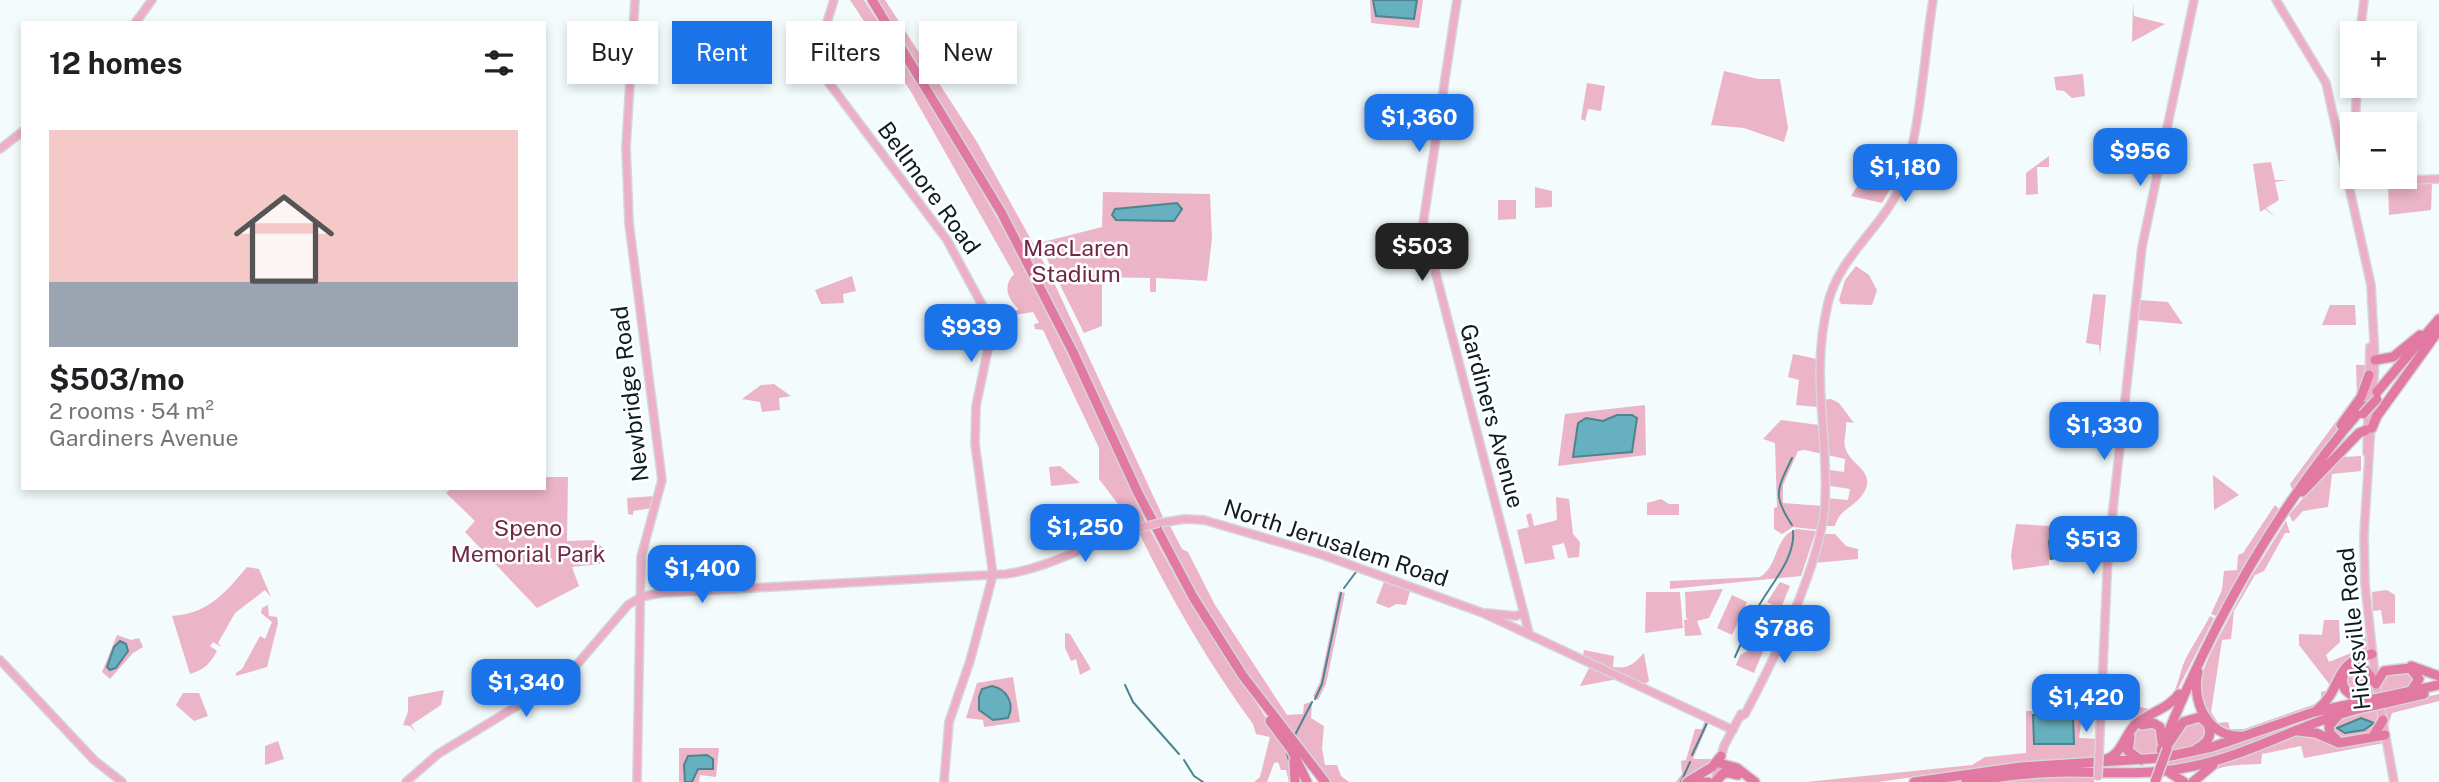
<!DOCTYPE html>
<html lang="en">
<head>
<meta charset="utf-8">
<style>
  body { margin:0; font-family:"Public Sans",sans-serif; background:#f6f6f6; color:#202124; height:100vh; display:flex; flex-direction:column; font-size:26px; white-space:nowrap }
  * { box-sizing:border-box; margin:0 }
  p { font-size:23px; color:#757577 }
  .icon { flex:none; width:38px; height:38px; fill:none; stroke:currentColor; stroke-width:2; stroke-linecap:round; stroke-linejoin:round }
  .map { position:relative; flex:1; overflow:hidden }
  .drawer { position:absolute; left:21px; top:21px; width:525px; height:469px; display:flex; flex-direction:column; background:#fff; border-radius:0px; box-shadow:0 4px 10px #0003 }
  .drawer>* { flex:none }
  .top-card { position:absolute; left:567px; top:21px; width:665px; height:63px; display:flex; gap:14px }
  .tools { position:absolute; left:2340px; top:21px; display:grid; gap:14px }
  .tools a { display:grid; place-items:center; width:77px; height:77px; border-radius:0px; background:#fff; box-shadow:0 4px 10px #0003; font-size:35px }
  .price { position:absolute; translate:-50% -60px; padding:0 16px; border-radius:14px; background:#1a73e8; color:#fff; font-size:23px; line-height:46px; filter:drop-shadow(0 2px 4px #0008) }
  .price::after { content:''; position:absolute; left:50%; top:42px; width:21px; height:16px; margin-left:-10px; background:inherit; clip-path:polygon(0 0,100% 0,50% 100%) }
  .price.on { background:#222; color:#fff }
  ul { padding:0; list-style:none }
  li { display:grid; align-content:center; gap:14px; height:371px; padding:0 28px }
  li span { display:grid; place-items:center; height:217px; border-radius:0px; color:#555 }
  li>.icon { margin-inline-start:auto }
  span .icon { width:126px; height:126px; fill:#fffc; stroke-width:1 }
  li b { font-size:30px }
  h2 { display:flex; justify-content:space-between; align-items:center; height:84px; padding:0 28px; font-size:30px }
  .pill { padding:0 24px; border-radius:0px; background:#fff; box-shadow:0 4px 10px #0003; font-size:24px; line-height:63px }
  .pill.on { background:#1a73e8; color:#fff }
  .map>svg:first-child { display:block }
</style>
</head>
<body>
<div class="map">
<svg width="2439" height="782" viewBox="0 0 2439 782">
  <rect width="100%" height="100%" fill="#f3fbfc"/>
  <path fill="#ebb4c7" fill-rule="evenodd" d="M850 0H864L937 114 1009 239 1086 391 1146 523 1123 529 1119 519 1127 516 1099 479V448L1043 330 1035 329 1034 324 1039 323 1033 312 1003 317 1019 309C1008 300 1002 286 1014 274L911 92Z
    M874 0H885L977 142 1050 274 1163 517 1153 521 1036 273Z
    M1370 0H1423L1419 28 1371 23Z
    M2133 3 2134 16 2165 24 2132 42Z
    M1724 71 1758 79H1780L1788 128 1784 142 1744 128 1711 125Z
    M2083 74 2085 96 2072 98 2064 91 2056 90 2054 77Z
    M1587 83 1605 86 1601 111 1588 109 1585 121 1581 119Z
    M1939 149 1951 163 1927 184 1912 179 1915 168Z
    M2049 156V167H2037L2038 194 2026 195V173Z
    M2271 162 2275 180H2287L2275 182 2279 200 2266 208 2275 217 2265 209 2260 212 2253 164Z
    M1870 165 1898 176 1882 203 1851 196Z
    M2432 183 2431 210 2389 215 2388 184Z
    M1535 187 1552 191V207L1535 208Z
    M1103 192 1210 194 1212 238 1207 281 1156 278V292H1150V278L1102 277V326L1084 333 1039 243 1102 227Z
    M1498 200H1516V219L1498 220Z
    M1856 266 1869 275 1877 290 1872 305 1841 304 1839 300 1845 280Z
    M852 276 856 291 843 294 844 303 821 304 815 290Z
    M2093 294 2106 295 2100 355 2099 345 2086 343Z
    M2140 300 2168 302 2183 324 2138 320Z
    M2330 305H2355L2356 325H2322Z
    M1793 354 1817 359V407L1796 405 1799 380 1788 377Z
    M2356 365H2367C2363 408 2316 455 2293 492L2290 484 2349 404 2357 398Z
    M774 384 791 396 779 398 780 410 762 412 760 402 742 399 761 385Z
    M1831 399 1839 403 1854 423 1846 422C1847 433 1843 439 1845 447 1849 465 1878 471 1863 494 1855 507 1839 509 1835 526H1821L1820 530 1793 527 1782 534 1774 529V508L1777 507 1775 443 1763 439 1781 420 1819 425 1822 451V400ZM1805 450 1845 459 1844 472 1823 469 1824 485 1850 489 1848 500 1825 498 1823 506 1783 503V485L1798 451Z
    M1645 405 1646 455 1558 466 1565 414Z
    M2068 406 2100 411 2099 423 2067 419Z
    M2352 446 2344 457 2361 456V471L2332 474 2328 507 2303 511 2293 522 2289 515 2325 471Z
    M1060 466 1080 483 1051 486 1049 467Z
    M2213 475 2239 495 2214 510Z
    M544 477H568L567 541 593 540 605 549 600 564 572 567 579 586 537 608 465 532 475 521 446 493 452 488H544Z
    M655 496 652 508 633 511V515L628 514 627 498Z
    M1556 497 1569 499 1573 534 1580 542 1579 557 1568 558 1564 543 1552 546 1555 559 1525 564 1517 530 1529 527 1526 515 1531 513 1534 526 1557 520Z
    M1661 499 1669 504H1679V515H1647V503Z
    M2275 505 2280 510 2216 616 2211 614 2222 590 2224 571 2237 570 2238 555 2243 553Z
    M2286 521 2290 533H2285L2264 571 2255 575 2234 611 2231 639 2222 640 2211 712 2218 723 2228 722 2230 729H2244L2321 702V692L2329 690 2330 685 2299 645V634L2322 635 2324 620H2339L2340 642 2326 655 2329 662 2363 648 2362 633 2365 632 2368 651 2319 707 2245 733H2221L2198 701 2201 676 2211 652 2249 580Z
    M1169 524 1182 549 1188 552 1215 605 1287 715 1303 714 1304 704 1312 702 1311 718 1324 726 1322 748 1325 765H1337L1341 776 1349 782H1330L1290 734 1217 633 1157 526Z
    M2016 524 2049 526 2050 531H2084L2083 553 2074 559 2049 560V565L2013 570 2011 555Z
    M1149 528 1183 591 1291 756 1294 782H1289L1286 770H1281L1278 762 1274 763 1267 782H1254L1260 777 1270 737 1256 734 1253 724C1209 664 1170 597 1138 531Z
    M1796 529 1816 531 1801 576 1670 589V581L1760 577C1779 565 1774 537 1796 529Z
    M1823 534H1835L1846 546 1858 549V559L1814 563Z
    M247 567 259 569 271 597 265 590 235 613 218 643 222 647 213 642 210 646 217 651C209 665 205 669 190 674L172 616C209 613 224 594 247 567Z
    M1385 579 1411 588 1406 605 1396 604 1389 608 1376 603Z
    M1780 582 1790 586 1754 673 1736 665 1740 655 1748 651 1744 648 1764 604 1779 608 1767 602Z
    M1723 589 1709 618 1697 621 1702 635 1685 636 1684 620 1689 619 1686 618 1685 592Z
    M2387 590 2395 595V623L2383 624 2381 610 2373 611 2372 592Z
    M1339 591 1345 593 1326 684 1318 700 1313 696 1320 682Z
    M1646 592H1680L1683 628 1645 633Z
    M1732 595 1747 602 1732 635 1717 628Z
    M268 605 269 616 277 617 278 623 267 667 236 676V673L242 669 260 636 265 639 272 622 261 613 262 608Z
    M2210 616 2214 618 2173 699 2131 727 2130 705 2154 710C2175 703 2177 683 2183 665 2189 650 2202 632 2210 616Z
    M1065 633 1070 634 1091 669 1080 675 1076 659 1071 661 1065 648Z
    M117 635 131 640 139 638 143 647 133 653 110 679 102 672Z
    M1584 650 1614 656 1613 667C1628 669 1633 665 1644 653L1649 681 1645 684 1583 655Z
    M1590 666 1618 679 1580 686Z
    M2353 668 2370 676 2376 695H2353L2344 677Z
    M2410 669 2417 676 2411 687 2380 694V677Z
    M1013 677 1020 722 984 727 983 720 966 718 977 683Z
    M2123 679 2130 684 2125 691 2124 701 2105 700 2106 685H2118Z
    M444 690 441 705 411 725 417 734 410 726 403 725 408 712V697Z
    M183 693H199L208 716 194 721 176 705Z
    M2439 694V701L2392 713 2388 726 2384 706Z
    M2350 705 2242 750 2164 769 2167 759Z
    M2378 707 2381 723 2376 733 2341 740 2332 734V723L2337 717Z
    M2026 711H2083L2079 738 2099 739 2096 759 2010 764 1877 782H1806L1972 765 1985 757 2026 753Z
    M1706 717 1710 719 1693 759H1716L1685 782H1676L1682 774 1681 761 1686 760 1695 729H1702Z
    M2200 719 2209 730 2199 746 2170 753 2180 727Z
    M2155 724 2161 741 2154 756H2134L2130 738 2142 725Z
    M2304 732 2335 743 2383 737 2384 743 2304 758 2301 746 2262 754 2261 764C2241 765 2213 763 2200 782H2195L2216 765Z
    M278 741 284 759 265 765V746Z
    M679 748H719L716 777 700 775 699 782H679Z
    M2045 775 2095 776 2094 782H1982Z"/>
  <path fill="#66b0bf" stroke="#4c848f" stroke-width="2" d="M1373 0H1417L1414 19 1376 16Z
    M1177 203 1182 209 1174 221 1116 220 1112 215 1115 209Z
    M1617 415H1632L1637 418 1632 452 1573 457 1578 423 1586 418 1603 421Z
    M2053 532 2079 534 2075 552 2051 559 2049 542Z
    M120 641 126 644 128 651 116 668 110 670 107 667 114 647Z
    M992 686C1007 689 1015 704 1008 718L993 720 979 710V697L982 689Z
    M2073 714 2074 744H2034L2033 715Z
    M2361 718 2374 723 2364 730 2345 733 2337 728Z
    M707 755 713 759V769H698L692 782H685L684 765 688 756Z"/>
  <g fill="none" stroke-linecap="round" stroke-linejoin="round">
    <path stroke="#4c848f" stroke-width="2" d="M1792 458C1777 490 1772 495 1792 525
      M1344 588 1356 572
      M1754 615C1765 590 1796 561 1793 531
      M1735 657 1751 621
      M1125 685 1133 702 1179 754
      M1315 699 1322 684 1341 593
      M1295 735 1312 702
      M1287 753 1290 764
      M1692 755 1707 723
      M1184 760 1194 776 1203 782
      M1681 782 1690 762"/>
    <g stroke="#d4d6d7" stroke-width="10">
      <path id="major" d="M635 0 626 147 629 223 662 480 641 557 637 782
        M834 0 814 63 947 240 987 314 988 349 976 406 975 444 993 575 970 661 949 722 944 782
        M1457 0 1423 224 1529 633
        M2276 0 2326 83 2371 285 2375 360 2364 535 2365 584 2376 684 2394 782
        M135 23 152 0
        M2360 33 2364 0
        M2355 124 2357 86
        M0 149 23 131
        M1904 176 1918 166
        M2349 182 2439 179
        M2367 453 2370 347
        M1159 523 1185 519 1204 520 1323 555 1483 613 1733 730
        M1487 613 1516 616 1524 613
        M0 660 94 760 122 782
        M1740 717 1745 714C1773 662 1822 562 1825 503 1829 433 1810 377 1828 303 1839 257 1881 229 1900 187 1920 140 1924 54 1933 0
        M2099 755 2108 554 2142 247 2194 0
        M1715 781 1724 746 1741 714
        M406 782 438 754 568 675 628 605 641 597 660 593 1006 574C1055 567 1096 539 1143 527"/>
    </g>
    <g stroke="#d4d6d7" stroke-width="12">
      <path id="highway" d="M872 0 1001 212 1073 352 1138 493 1193 597 1243 676 1325 782
        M2375 360 2393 357 2420 335
        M2377 392 2439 319
        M2341 425 2361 397 2369 375
        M2372 428 2377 416 2439 330
        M2302 492 2359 433 2366 430
        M2411 666 2439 676
        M2198 672C2191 700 2207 736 2239 736
        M2376 684 2384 671 2410 668 2419 679 2411 691
        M2384 697 2439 685
        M2362 698C2333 695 2338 661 2364 668L2376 684
        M2385 703 2424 694
        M2318 709C2343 689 2332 662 2372 654
        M1270 721 1291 749 1307 782
        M2142 725 2153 723 2160 727 2162 742
        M2298 731 2316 733 2339 743 2385 735
        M2373 736 2383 720
        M2130 737 2128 751 2141 760
        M2337 740 2330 733 2329 726 2338 716
        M2169 743 2183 722 2200 717 2208 724C2213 736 2207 744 2196 749
        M2161 750C2211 624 2275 509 2364 406
        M2103 760C2122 756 2123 737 2135 725 2149 712 2167 710 2179 694
        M1294 761 1295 782
        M1719 763 1737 768 1755 782
        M2170 773 2184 782
        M1687 782 1712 767 1721 756
        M1694 782H1708
        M1715 782 1725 772 1738 775
        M1914 782 2021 767 2161 758 2212 747 2314 712 2374 699
        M1966 782C1999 777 2033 772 2067 772 2108 772 2148 776 2189 767 2254 755 2310 717 2376 705
        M2193 782 2213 765"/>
    </g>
    <use href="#major" stroke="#edafc7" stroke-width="7"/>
    <use href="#highway" stroke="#e179a2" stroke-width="9"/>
    <g stroke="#d4d6d7" stroke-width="10" stroke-linecap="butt">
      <path id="major-bridge" d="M1143 527 1159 523
        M2098 777 2099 755"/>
    </g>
    <g stroke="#d4d6d7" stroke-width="12" stroke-linecap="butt">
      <path id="highway-bridge" d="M2363 414 2377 399
        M2374 699 2384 697
        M2376 705 2385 703
        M2155 782 2167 749"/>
    </g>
    <use href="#major-bridge" stroke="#edafc7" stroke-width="7"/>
    <use href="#highway-bridge" stroke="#e179a2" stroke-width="9"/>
  </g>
  <g text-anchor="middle" stroke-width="5" stroke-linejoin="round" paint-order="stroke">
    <g font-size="23" fill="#0e1d20" stroke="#fff">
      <text transform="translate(929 188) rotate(54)" y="8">Bellmore Road</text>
      <text transform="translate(630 394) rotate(-97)" y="8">Newbridge Road</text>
      <text transform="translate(1492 416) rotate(75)" y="8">Gardiners Avenue</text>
      <text transform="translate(1336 543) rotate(18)" y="8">North Jerusalem Road</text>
      <text transform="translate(2354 629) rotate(-96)" y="8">Hicksville Road</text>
    </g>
    <g font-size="23" fill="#702847" stroke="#fff">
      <text x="1076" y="256">MacLaren<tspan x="1076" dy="26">Stadium</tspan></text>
      <text x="528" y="536">Speno<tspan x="528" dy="26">Memorial Park</tspan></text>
    </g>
  </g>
</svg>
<div class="tools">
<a>+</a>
<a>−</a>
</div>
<b class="price" style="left:1419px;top:154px">$1,360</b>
<b class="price" style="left:2140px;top:188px">$956</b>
<b class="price" style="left:1905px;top:204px">$1,180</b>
<b class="price on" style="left:1422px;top:283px">$503</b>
<b class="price" style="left:971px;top:364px">$939</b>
<b class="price" style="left:2104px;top:462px">$1,330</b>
<b class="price" style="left:1085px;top:564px">$1,250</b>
<b class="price" style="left:2093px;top:576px">$513</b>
<b class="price" style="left:702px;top:605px">$1,400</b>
<b class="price" style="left:1784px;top:665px">$786</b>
<b class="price" style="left:526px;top:719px">$1,340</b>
<b class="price" style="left:2086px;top:734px">$1,420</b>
<div class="top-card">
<a class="pill">Buy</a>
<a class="pill on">Rent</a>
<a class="pill">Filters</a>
<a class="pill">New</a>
</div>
<section class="drawer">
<h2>12 homes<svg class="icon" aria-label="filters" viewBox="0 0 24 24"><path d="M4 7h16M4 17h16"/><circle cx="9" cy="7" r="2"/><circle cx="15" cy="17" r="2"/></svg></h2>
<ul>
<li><span style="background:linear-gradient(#f6c9c9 70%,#9aa5b1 0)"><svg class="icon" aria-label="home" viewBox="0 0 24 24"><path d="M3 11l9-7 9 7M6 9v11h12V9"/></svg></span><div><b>$503/mo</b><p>2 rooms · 54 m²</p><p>Gardiners Avenue</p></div></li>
</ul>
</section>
</div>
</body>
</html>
